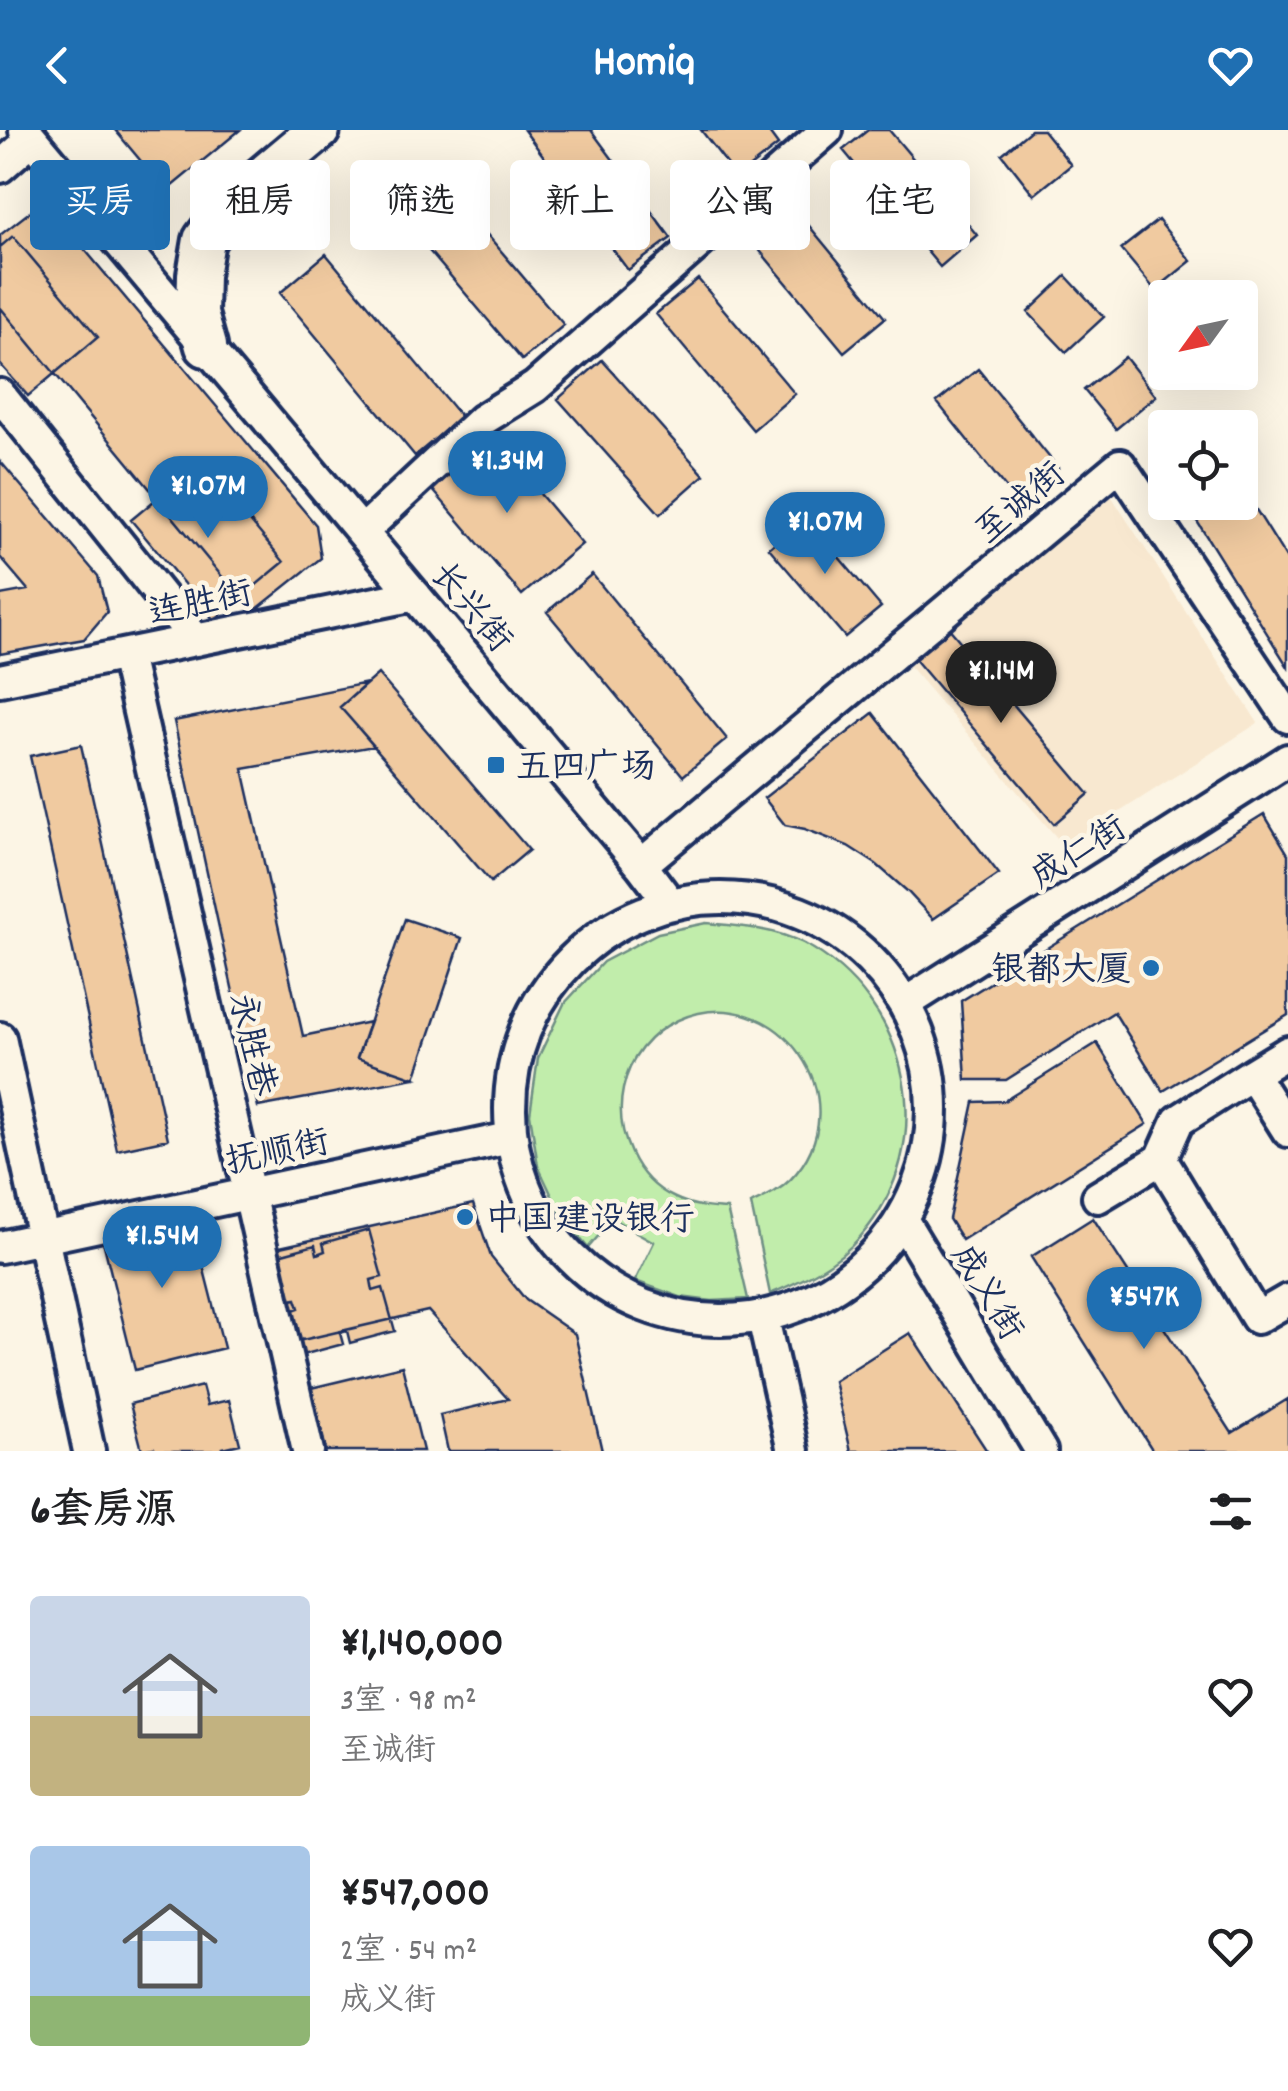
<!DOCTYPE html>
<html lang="zh">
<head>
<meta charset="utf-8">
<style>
  body { margin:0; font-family:Dekko,"LXGW WenKai TC",sans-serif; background:#f2f2f2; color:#202124; height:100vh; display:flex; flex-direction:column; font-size:38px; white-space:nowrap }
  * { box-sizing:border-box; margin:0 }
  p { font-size:32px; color:#757577 }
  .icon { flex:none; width:55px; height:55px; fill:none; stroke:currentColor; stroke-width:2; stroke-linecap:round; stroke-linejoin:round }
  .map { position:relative; height:1321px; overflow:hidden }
  .panel { display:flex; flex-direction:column; background:#fff; flex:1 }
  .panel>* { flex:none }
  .banner { position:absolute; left:30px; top:30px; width:1230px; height:90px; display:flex; gap:20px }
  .needle { width:65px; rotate:237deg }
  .tools { position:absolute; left:1148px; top:150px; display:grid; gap:20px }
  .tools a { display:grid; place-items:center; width:110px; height:110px; border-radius:10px; background:#fff; box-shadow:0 10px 40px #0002; font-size:50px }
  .price { position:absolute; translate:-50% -85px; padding:0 22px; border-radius:35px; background:#1f6fb2; color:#fff; font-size:32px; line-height:65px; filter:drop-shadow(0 2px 5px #0008) }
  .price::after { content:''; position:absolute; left:50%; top:60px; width:30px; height:22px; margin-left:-15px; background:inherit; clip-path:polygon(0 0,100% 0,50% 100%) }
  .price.on { background:#222; color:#fff }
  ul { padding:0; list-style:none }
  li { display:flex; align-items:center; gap:30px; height:250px; padding:0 30px }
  li span { display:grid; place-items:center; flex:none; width:280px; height:200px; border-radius:10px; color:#555 }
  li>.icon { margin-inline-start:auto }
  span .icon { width:120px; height:120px; fill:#fffc; stroke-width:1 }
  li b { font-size:42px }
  h2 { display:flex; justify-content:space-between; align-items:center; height:120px; padding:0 30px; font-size:42px }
  .tag { padding:0 35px; border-radius:10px; background:#fff; box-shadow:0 10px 40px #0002; font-size:35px; line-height:90px }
  .tag.on { background:#1f6fb2; color:#fff }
  header { display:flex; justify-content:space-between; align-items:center; height:130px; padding:0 30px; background:#1f6fb2; color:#fff; font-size:45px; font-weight:700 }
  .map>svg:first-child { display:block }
</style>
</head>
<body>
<header><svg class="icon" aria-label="back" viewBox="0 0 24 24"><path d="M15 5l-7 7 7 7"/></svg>Homiq<svg class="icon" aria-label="heart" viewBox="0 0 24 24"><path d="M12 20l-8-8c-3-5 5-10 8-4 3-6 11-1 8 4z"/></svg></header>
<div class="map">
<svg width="1288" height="1321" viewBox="0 0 1288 1321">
  <rect width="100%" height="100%" fill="#fcf5e5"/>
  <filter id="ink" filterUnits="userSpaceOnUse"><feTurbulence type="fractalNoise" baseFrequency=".01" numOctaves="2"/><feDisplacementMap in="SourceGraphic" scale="20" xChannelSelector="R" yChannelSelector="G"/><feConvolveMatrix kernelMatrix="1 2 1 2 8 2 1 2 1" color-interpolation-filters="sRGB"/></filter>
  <g filter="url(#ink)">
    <path fill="#f8e8d0" d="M1110 364 1258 593 1065 717 909 536Z"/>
    <path fill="#c1edab" stroke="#6e8e84" stroke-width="2.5" d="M706 793C739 796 773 798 803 813 911 870 942 1014 860 1107 836 1135 803 1150 770 1164L751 1074C765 1067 779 1061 790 1050 866 972 777 846 678 890 649 903 629 929 623 959 614 1001 635 1050 675 1068 692 1076 708 1078 727 1079L748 1169 712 1171 680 1167 635 1151 654 1112 613 1089 588 1118 561 1085 538 1036 530 984 538 928 564 874 603 832 658 803Z"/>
    <path fill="#f0caa0" stroke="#1b2f5e" stroke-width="2.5" d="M115 0H240L166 61Z
      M524 0H591L671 108 628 140Z
      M701 0H767L778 15 737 47Z
      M868 0H889L977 105 940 137 843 20Z
      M1031 0H1043L1071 35 1034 65 1002 24Z
      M427 34 564 195 522 230 385 69Z
      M787 69 885 188 844 222 746 104Z
      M44 71 316 395 321 428 252 483 0 177V105Z
      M1158 90 1191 131 1155 160 1121 119Z
      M13 106 98 207 28 266 0 234V117Z
      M326 124 461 287 415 326 280 163Z
      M1066 146 1104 187 1066 222 1028 182Z
      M698 149 795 264 753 300 656 184Z
      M1125 227 1156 266 1116 299 1084 260Z
      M602 230 704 345 660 384 558 269Z
      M978 239 1058 338 1017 372 937 272Z
      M493 308 582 414 522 465 432 359Z
      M1165 311V341L1152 320Z
      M0 331 98 446 107 482 84 509 0 524V465L28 460 0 427Z
      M201 332 284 432 214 490 131 390Z
      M1240 354 1288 431V537L1185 372H1240Z
      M805 387 881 477 845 507 769 418Z
      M592 444 727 609 683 646 547 482Z
      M948 497 1089 664 1054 694 913 527Z
      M378 544 529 720 491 752 340 577Z
      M367 553 340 577 374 616 243 639 303 906 370 892 357 928 415 948 258 977 174 591Z
      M873 583 999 744 933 789 907 761 876 734 848 716 805 699 785 695 764 668Z
      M81 615 168 1009 117 1020 30 626Z
      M1264 684 1288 724V885L1163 961 1114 882 1006 950H966L961 871Z
      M405 789 462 808 415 948 357 928Z
      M1097 913 1147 994 962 1110 949 1089 974 972 1004 971Z
      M473 1074 491 1127 526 1170 575 1204 602 1321H448L440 1285 508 1269 428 1181 298 1211 271 1119Z
      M189 1081 224 1218 135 1240 101 1103Z
      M1093 1088 1232 1303 1288 1269V1321H1153L1031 1127Z
      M369 1100 382 1147 371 1150 373 1161 383 1158 395 1201 350 1213 347 1201 340 1203 343 1214 302 1225 290 1181 299 1178 296 1169 287 1171 275 1126 315 1115 317 1124 325 1121 323 1113Z
      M910 1203 987 1321H851L834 1251Z
      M402 1236 423 1321H326L311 1258Z
      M202 1256 207 1275 229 1270 240 1314 223 1318 224 1321H155L154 1318 142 1320 130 1274Z"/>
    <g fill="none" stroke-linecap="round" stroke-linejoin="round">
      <g stroke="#1b2f5e" stroke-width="38">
        <path id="minor" d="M25 0 641 735 669 772
          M0 37 32 9
          M0 265 196 510
          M362 402 482 290 535 257 827 0
          M126 525 308 1321
          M0 550 415 465
          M641 735 1120 335 1288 587
          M510 979a211 211 0 1 1 422 0a211 211 0 1 1-422 0Z
          M906 873 1288 630
          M0 908 89 1321
          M1252 944 1288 922
          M1288 1001 1252 944 1178 991 1161 1029 1257 1188 1288 1170
          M1098 1067 1161 1029
          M903 1091 1041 1321
          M0 1117 510 1008
          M763 1188 793 1321"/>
      </g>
      <g stroke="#1b2f5e" stroke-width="48">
        <path id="major" d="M206 216 197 184 198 145 204 110 233 72 319 0"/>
      </g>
      <use href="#minor" stroke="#fcf5e5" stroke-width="30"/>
      <use href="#major" stroke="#fcf5e5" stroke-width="40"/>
    </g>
  </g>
  <g fill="#1f6fb2" stroke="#fcf5e5" stroke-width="4">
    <rect x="486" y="625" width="20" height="20" rx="5"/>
    <circle cx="1151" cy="838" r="10"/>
    <circle cx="465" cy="1087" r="10"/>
  </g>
  <g text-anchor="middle" stroke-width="9" stroke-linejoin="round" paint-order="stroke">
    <g font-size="35" fill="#1b2f5e" stroke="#fcf5e5">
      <text transform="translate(1019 371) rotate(-40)" y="12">至诚街</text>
      <text transform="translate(200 471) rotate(-12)" y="12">连胜街</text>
      <text transform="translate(473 476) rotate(50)" y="12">长兴街</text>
      <text transform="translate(1077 720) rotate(-32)" y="12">成仁街</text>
      <text transform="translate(254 914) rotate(77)" y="12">永胜巷</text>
      <text transform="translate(277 1020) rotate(-12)" y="12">抚顺街</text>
      <text transform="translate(989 1161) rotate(59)" y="12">成义街</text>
    </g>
    <g font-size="35" fill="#1b2f5e" stroke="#fcf5e5" text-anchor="start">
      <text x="516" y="647">五四广场</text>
      <text x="1131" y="850" text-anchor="end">银都大厦</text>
      <text x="485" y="1099">中国建设银行</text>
    </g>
  </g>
</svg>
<div class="tools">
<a><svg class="needle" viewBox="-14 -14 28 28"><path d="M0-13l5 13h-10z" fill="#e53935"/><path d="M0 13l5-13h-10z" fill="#757577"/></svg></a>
<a><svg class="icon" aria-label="locate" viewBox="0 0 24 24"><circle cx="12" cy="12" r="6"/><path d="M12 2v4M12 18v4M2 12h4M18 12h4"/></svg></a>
</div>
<b class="price" style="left:507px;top:386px">¥1.34M</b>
<b class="price" style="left:208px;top:411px">¥1.07M</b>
<b class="price" style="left:825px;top:447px">¥1.07M</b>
<b class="price on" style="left:1001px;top:596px">¥1.14M</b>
<b class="price" style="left:162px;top:1161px">¥1.54M</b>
<b class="price" style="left:1144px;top:1222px">¥547K</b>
<div class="banner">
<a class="tag on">买房</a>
<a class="tag">租房</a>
<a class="tag">筛选</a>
<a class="tag">新上</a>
<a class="tag">公寓</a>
<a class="tag">住宅</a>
</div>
</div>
<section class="panel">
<h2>6套房源<svg class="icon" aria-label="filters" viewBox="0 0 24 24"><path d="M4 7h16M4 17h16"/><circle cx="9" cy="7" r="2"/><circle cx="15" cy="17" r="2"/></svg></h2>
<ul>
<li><span style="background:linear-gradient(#c9d6e8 60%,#c2b280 0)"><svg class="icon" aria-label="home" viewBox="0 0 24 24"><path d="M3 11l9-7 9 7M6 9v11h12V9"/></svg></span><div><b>¥1,140,000</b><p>3室 · 98 m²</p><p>至诚街</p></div><svg class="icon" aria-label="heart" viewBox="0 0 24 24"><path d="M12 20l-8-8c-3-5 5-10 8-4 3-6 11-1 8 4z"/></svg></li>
<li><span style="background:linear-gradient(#a9c7e8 75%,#8fb573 0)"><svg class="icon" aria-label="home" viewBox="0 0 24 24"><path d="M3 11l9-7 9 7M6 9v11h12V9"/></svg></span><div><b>¥547,000</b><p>2室 · 54 m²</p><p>成义街</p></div><svg class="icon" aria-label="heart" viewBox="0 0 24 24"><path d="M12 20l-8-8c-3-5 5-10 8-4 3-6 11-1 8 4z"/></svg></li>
</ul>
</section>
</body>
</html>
